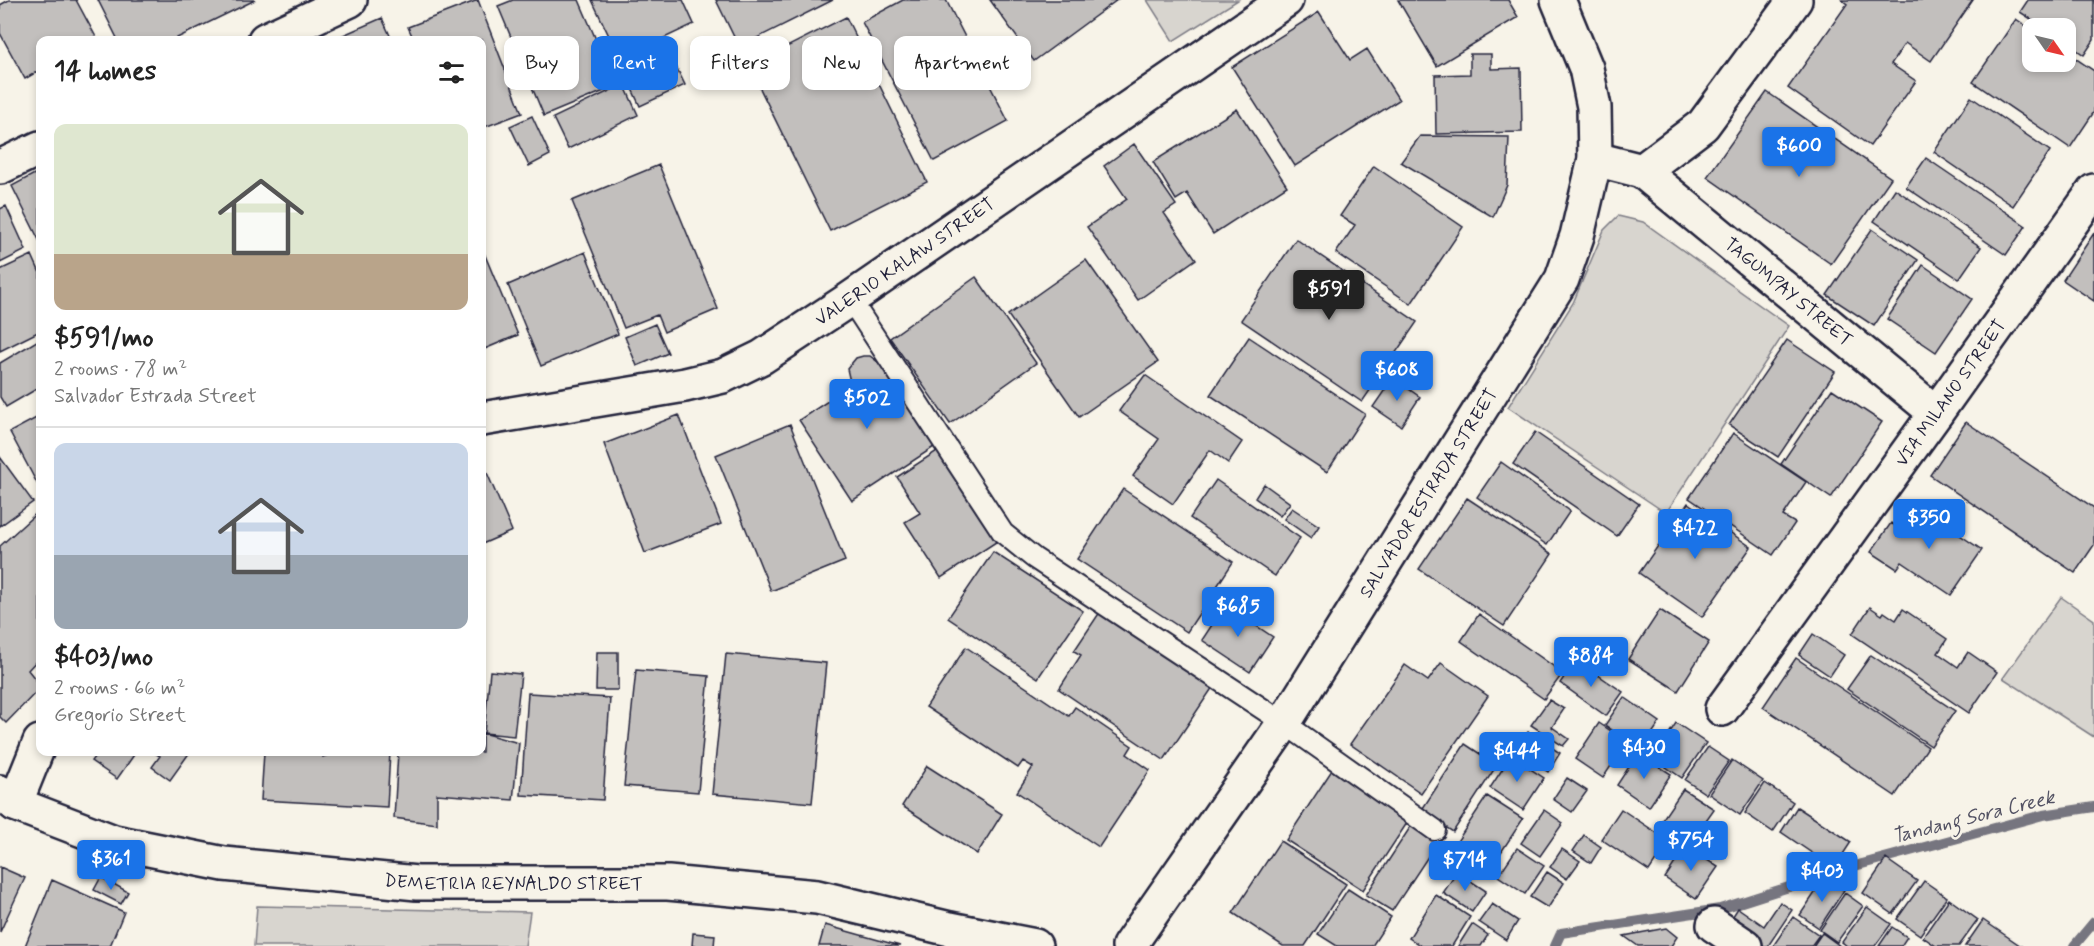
<!DOCTYPE html>
<html lang="en">
<head>
<meta charset="utf-8">
<style>
  body { margin:0; font-family:Mynerve,sans-serif; background:#f2f2f2; color:#222; height:100vh; display:flex; flex-direction:column; font-size:22px; white-space:nowrap }
  * { box-sizing:border-box; margin:0 }
  p { font-size:20px; color:#767676 }
  .icon { flex:none; width:33px; height:33px; fill:none; stroke:currentColor; stroke-width:2; stroke-linecap:round; stroke-linejoin:round }
  .map { position:relative; flex:1; overflow:hidden }
  .drawer { position:absolute; left:36px; top:36px; width:450px; height:720px; display:flex; flex-direction:column; background:#fff; border-radius:12px; box-shadow:0 3px 9px #0003 }
  .drawer>* { flex:none }
  .banner { position:absolute; left:504px; top:36px; width:570px; height:54px; display:flex; gap:12px }
  .needle { width:39px; rotate:124deg }
  .tools { position:absolute; left:2022px; top:18px; display:grid; gap:12px }
  .tools a { display:grid; place-items:center; width:54px; height:54px; border-radius:12px; background:#fff; box-shadow:0 3px 9px #0003; font-size:30px }
  .price { position:absolute; translate:-50% -51px; padding:0 14px; border-radius:6px; background:#1a73e8; color:#fff; font-size:20px; line-height:39px; filter:drop-shadow(0 2px 3px #0008) }
  .price::after { content:''; position:absolute; left:50%; top:36px; width:18px; height:14px; margin-left:-9px; background:inherit; clip-path:polygon(0 0,100% 0,50% 100%) }
  .price.selected { background:#222; color:#fff }
  ul { padding:0; list-style:none }
  li { display:grid; align-content:center; gap:12px; height:318px; padding:0 18px }
  li+li { border-top:2px solid #e0e0e0 }
  li span { display:grid; place-items:center; height:186px; border-radius:12px; color:#555 }
  li>.icon { margin-inline-start:auto }
  span .icon { width:108px; height:108px; fill:#fffc; stroke-width:1 }
  li b { font-size:26px }
  h2 { display:flex; justify-content:space-between; align-items:center; height:72px; padding:0 18px; font-size:26px }
  .pill { padding:0 21px; border-radius:12px; background:#fff; box-shadow:0 3px 9px #0003; font-size:21px; line-height:54px }
  .pill.selected { background:#1a73e8; color:#fff }
  .map>svg:first-child { display:block }
</style>
</head>
<body>
<div class="map">
<svg width="2094" height="946" viewBox="0 0 2094 946">
  <rect width="100%" height="100%" fill="#f7f3e8"/>
  <filter id="ink" filterUnits="userSpaceOnUse"><feTurbulence type="fractalNoise" baseFrequency=".0167" numOctaves="2"/><feDisplacementMap in="SourceGraphic" scale="12" xChannelSelector="R" yChannelSelector="G"/><feConvolveMatrix kernelMatrix="1 2 1 2 8 2 1 2 1" color-interpolation-filters="sRGB"/></filter>
  <g filter="url(#ink)">
    <path fill="#d8d5cf" stroke="#7d7c85" stroke-width="1.5" d="M1147 0H1238L1173 41Z
      M1618 216 1643 222 1789 326 1666 513 1508 407 1573 303 1604 230Z
      M2061 597 2094 620V737L2003 678Z
      M257 906 530 912 525 946H254Z"/>
    <g fill="none" stroke-linecap="round" stroke-linejoin="round">
      <path stroke="#76747f" stroke-width="10" d="M1555 946 1561 933 1720 909 1851 867 2043 815 2094 807
        M2074 946 2094 922"/>
    </g>
    <path fill="#c2bfbd" stroke="#22223b" stroke-width="1.5" d="M9 0H76L97 39 40 40V70L25 79 0 33V5Z
      M98 0H255L173 40H118Z
      M478 0 522 113 482 128V40H414L408 27Z
      M513 0H579L616 86 544 116 498 6Z
      M592 0H683L694 24 620 59Z
      M716 0H833L739 47Z
      M903 0H946L1008 121 934 161 862 22Z
      M990 0H1117L1034 61Z
      M1398 0H1508L1518 17 1437 66Z
      M1842 0H1973L1931 61 1905 43 1891 64 1916 81 1870 146 1788 88 1847 4Z
      M2028 0H2094V40L2084 55 2066 42V28H2045L2020 12Z
      M1319 12 1350 60 1367 49 1399 100 1295 166 1232 67Z
      M846 17 927 182 830 231 749 66Z
      M382 18 392 40H332Z
      M2016 19 2032 30V62H2066V52L2094 71V112L2070 148 1973 82Z
      M1470 54H1491V69L1521 68 1522 132 1436 134 1435 75 1470 74Z
      M671 56 685 85 640 106 627 78Z
      M624 84 638 115 568 149 553 118Z
      M1767 92 1891 178 1831 264 1707 177Z
      M1971 97 2050 151 2013 206 1934 152Z
      M1237 109 1287 186 1213 234 1187 193 1176 200 1153 162Z
      M532 116 550 155 529 166 510 126Z
      M1420 136 1509 137 1507 185 1493 217 1401 162Z
      M1134 144 1176 205 1164 213 1196 259 1138 300 1087 227 1127 199 1104 166Z
      M1926 158 2026 226 2006 255 1906 187Z
      M659 165 718 309 664 332 657 315 624 328 572 201Z
      M1374 166 1463 227 1411 304 1336 253 1355 225 1340 216Z
      M40 171V242L12 186Z
      M1895 189 1981 247 1959 279 1874 221Z
      M6 206 26 250 0 263V209Z
      M1872 229 1918 260 1874 326 1827 295Z
      M2094 233V301L2063 280Z
      M1296 239 1417 322 1362 402 1241 320Z
      M482 248 518 335 482 350Z
      M585 252 618 334 541 366 508 285Z
      M32 255 40 273V331L0 351V270Z
      M1086 260 1158 362 1079 417 1008 315Z
      M1923 265 1972 299 1936 352 1887 319Z
      M976 277 1036 363 950 424 890 338Z
      M655 324 668 353 637 366 625 337Z
      M1249 337 1365 414 1327 472 1210 395Z
      M40 339V387L6 407 0 397V363Z
      M1787 340 1835 372 1778 457 1729 425Z
      M863 356H870L883 366 934 447 852 501 799 420 851 386 847 369 856 358Z
      M1145 375 1242 442 1228 463 1210 450 1173 504 1133 476 1159 439 1119 411Z
      M1393 378 1420 397 1401 426 1373 407Z
      M1832 389 1882 422 1831 498 1781 464Z
      M679 415 721 524 645 553 604 444Z
      M40 416V489L10 432Z
      M1966 422 2094 508V545L2075 573 1930 475Z
      M790 424 845 561 771 591 716 455Z
      M1535 432 1639 504 1617 536 1513 464Z
      M1733 433 1806 482 1783 516 1795 523 1773 555 1689 498Z
      M937 451 996 542 941 578 905 522 920 513 897 477Z
      M0 457 33 502 0 526Z
      M1501 462 1570 511 1547 545 1477 497Z
      M485 468 512 531 482 544V469Z
      M1216 480 1300 538 1275 576 1190 518Z
      M1264 484 1290 503 1280 516 1255 498Z
      M1123 489 1233 562 1187 632 1077 559Z
      M1467 498 1552 554 1504 626 1419 569Z
      M1688 503 1751 547 1702 617 1639 573Z
      M1918 507 1982 550 1951 595 1902 562 1897 569 1871 552 1891 523 1902 530Z
      M1292 508 1319 526 1311 538 1284 519Z
      M40 510V657L28 670 40 685V688L6 723 0 717V546Z
      M993 552 1083 611 1038 678 948 618Z
      M1225 605 1273 637 1250 672 1202 640Z
      M1870 607 1882 615 1884 612 1896 620 1903 609 1947 639 1938 653 1958 667 1968 652 1997 672 1969 713 1852 634Z
      M1102 609 1215 684 1164 760 1059 689 1081 655 1074 651Z
      M1660 610 1709 642 1678 691 1628 659Z
      M1479 614 1563 673 1544 699 1461 641Z
      M1813 634 1844 655 1830 676 1799 655Z
      M966 647 1069 716 1075 707 1132 746 1127 754 1150 770 1099 847 1017 792 1033 767 1023 761 1018 768 926 707Z
      M597 652H618V690H596Z
      M726 654 826 663 812 803 712 794Z
      M1871 655 1955 711 1931 746 1847 689Z
      M1796 658 1928 747 1895 796 1763 707Z
      M1576 660 1623 692 1606 716 1560 683Z
      M1441 663 1488 696 1421 793 1350 744 1405 665 1428 681Z
      M636 670 709 676 698 792 624 786Z
      M490 671 521 674 514 736 484 733Z
      M528 693 610 698 603 800 521 795Z
      M1624 697 1660 722 1641 750 1605 725Z
      M1549 700 1564 709 1552 727 1569 739 1563 746 1531 725Z
      M1599 723 1627 742 1603 778 1575 759Z
      M1676 723 1706 743 1682 778 1653 758Z
      M1528 732 1560 753 1548 772 1516 751Z
      M482 733 519 743 513 800 437 794V824L394 818 398 752H482Z
      M1465 744 1497 765 1453 832 1421 811Z
      M1708 747 1729 761 1706 794 1685 780Z
      M98 752H136L117 779 91 761Z
      M153 752H190L170 780 152 767 160 756Z
      M264 752H323V757L331 754V752H390L387 807 261 800Z
      M1638 753 1671 774 1649 807 1617 785Z
      M1511 756 1544 778 1523 810 1490 788Z
      M1732 760 1763 781 1740 815 1709 794Z
      M927 766 1002 814 977 854 902 806Z
      M1332 770 1409 820 1363 890 1286 840Z
      M1567 778 1587 791 1572 812 1553 799Z
      M1765 783 1793 802 1773 832 1745 813Z
      M1683 789 1714 809 1692 840 1662 820Z
      M1487 796 1523 819 1486 875 1450 852Z
      M1797 807 1851 842 1834 868 1781 832Z
      M1621 809 1669 841 1649 871 1601 839Z
      M1544 810 1563 823 1540 856 1521 843Z
      M1411 826 1437 843 1392 911 1366 895Z
      M1584 835 1601 847 1591 863 1573 851Z
      M1280 841 1346 884 1305 946H1283L1233 913Z
      M1686 846 1718 867 1696 899 1665 878Z
      M1517 848 1544 866 1525 894 1498 876Z
      M1562 849 1580 861 1567 879 1550 867Z
      M1886 859 1917 881 1893 914 1863 893Z
      M0 867 25 878 0 932Z
      M1457 872 1486 891 1472 912 1443 893Z
      M1547 872 1564 883 1548 908 1530 897Z
      M101 877 128 892 121 904 94 890Z
      M1825 878 1844 890 1819 928 1800 915Z
      M52 880 124 912 110 946H25Z
      M1924 881 1947 897 1920 935 1897 919Z
      M1348 889 1391 917 1372 946H1337L1318 934Z
      M1845 893 1863 906 1837 942 1820 930Z
      M1436 895 1470 917 1452 946H1421L1409 938Z
      M1949 899 1978 920 1959 946H1936L1923 937Z
      M1780 902 1792 910 1768 946H1764L1729 922 1738 908 1764 926Z
      M1492 904 1518 921 1506 940 1479 922Z
      M1867 907 1891 924 1875 946H1847L1842 942Z
      M1793 917 1819 935 1811 946H1773Z
      M1983 920 2021 946H1965Z
      M1472 924 1488 935 1481 946H1458Z
      M825 925 900 946H819Z
      M1892 927 1907 937 1901 946H1879Z
      M1666 928 1677 937 1671 946H1638L1624 936Z
      M693 933 715 935 714 946H692Z
      M1822 933 1840 946H1813Z"/>
    <g fill="none" stroke-linecap="round" stroke-linejoin="round">
      <g stroke="#22223b" stroke-width="24">
        <path id="service" d="M850 299 1003 533 1034 558 1284 723 1435 830"/>
      </g>
      <g stroke="#22223b" stroke-width="38">
        <g id="minor">
          <path d="M265 40 350 0"/>
          <path d="M1595 159 1642 171 1703 125 1795 0"/>
          <path d="M0 167 40 148"/>
          <path id="s1" d="M1642 171 1936 413"/>
          <path id="s2" d="M482 419 685 385 723 376 762 357 850 299 1286 0"/>
          <path id="s3" d="M1722 709 1936 413 2094 191"/>
          <path id="s4" d="M0 792 15 804 114 842 224 864 417 883H668L817 897 950 929 1035 946"/>
          <path d="M15 804 40 742"/>
          <path d="M1714 925 1745 946"/>
          <path id="s5" d="M1129 946 1284 723 1562 279 1577 236 1595 159 1594 107 1586 68 1558 0"/>
        </g>
      </g>
      <use href="#service" stroke="#f7f3e8" stroke-width="20"/>
      <use href="#minor" stroke="#f7f3e8" stroke-width="33"/>
    </g>
  </g>
  <g text-anchor="middle" stroke-width="5" stroke-linejoin="round" paint-order="stroke">
    <g font-size="18" fill="#22223b" stroke="#f7f3e8">
      <text dy="6" stroke="none"><textPath href="#s2" startOffset="460">VALERIO KALAW STREET</textPath></text>
      <text dy="6" stroke="none"><textPath href="#s1" startOffset="190">TAGUMPAY STREET</textPath></text>
      <text dy="6" stroke="none"><textPath href="#s3" startOffset="390">VIA MILANO STREET</textPath></text>
      <text dy="6" stroke="none"><textPath href="#s5" startOffset="543">SALVADOR ESTRADA STREET</textPath></text>
      <text dy="6" stroke="none"><textPath href="#s4" startOffset="528">DEMETRIA REYNALDO STREET</textPath></text>
    </g>
    <g font-size="20" font-style="italic" fill="#535263" stroke="#f7f3e8">
      <text transform="translate(1973 816) rotate(-14)" y="7">Tandang Sora Creek</text>
    </g>
  </g>
</svg>
<div class="tools">
<a><svg class="needle" viewBox="-14 -14 28 28"><path d="M0-13l5 13h-10z" fill="#e53935"/><path d="M0 13l5-13h-10z" fill="#767676"/></svg></a>
</div>
<b class="price" style="left:1799px;top:178px">$600</b>
<b class="price selected" style="left:1329px;top:321px">$591</b>
<b class="price" style="left:1397px;top:402px">$608</b>
<b class="price" style="left:867px;top:430px">$502</b>
<b class="price" style="left:1929px;top:550px">$350</b>
<b class="price" style="left:1695px;top:560px">$422</b>
<b class="price" style="left:1238px;top:638px">$685</b>
<b class="price" style="left:1591px;top:688px">$884</b>
<b class="price" style="left:1644px;top:780px">$430</b>
<b class="price" style="left:1517px;top:783px">$444</b>
<b class="price" style="left:1691px;top:872px">$754</b>
<b class="price" style="left:111px;top:891px">$361</b>
<b class="price" style="left:1465px;top:892px">$714</b>
<b class="price" style="left:1822px;top:903px">$403</b>
<div class="banner">
<a class="pill">Buy</a>
<a class="pill selected">Rent</a>
<a class="pill">Filters</a>
<a class="pill">New</a>
<a class="pill">Apartment</a>
</div>
<section class="drawer">
<h2>14 homes<svg class="icon" aria-label="filters" viewBox="0 0 24 24"><path d="M4 7h16M4 17h16"/><circle cx="9" cy="7" r="2"/><circle cx="15" cy="17" r="2"/></svg></h2>
<ul>
<li><span style="background:linear-gradient(#dfe7d0 70%,#b9a48a 0)"><svg class="icon" aria-label="home" viewBox="0 0 24 24"><path d="M3 11l9-7 9 7M6 9v11h12V9"/></svg></span><div><b>$591/mo</b><p>2 rooms · 78 m²</p><p>Salvador Estrada Street</p></div></li>
<li><span style="background:linear-gradient(#c9d6e8 60%,#9aa5b1 0)"><svg class="icon" aria-label="home" viewBox="0 0 24 24"><path d="M3 11l9-7 9 7M6 9v11h12V9"/></svg></span><div><b>$403/mo</b><p>2 rooms · 66 m²</p><p>Gregorio Street</p></div></li>
</ul>
</section>
</div>
</body>
</html>
